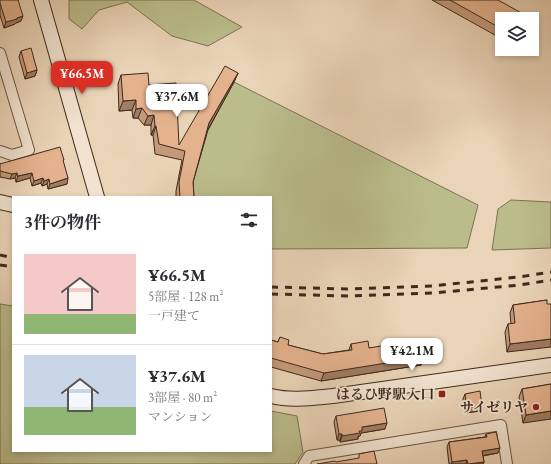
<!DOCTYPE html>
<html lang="ja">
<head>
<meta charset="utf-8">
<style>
  body { margin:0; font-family:"EB Garamond","Noto Serif JP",serif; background:#f7f7f7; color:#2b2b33; height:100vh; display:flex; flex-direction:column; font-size:15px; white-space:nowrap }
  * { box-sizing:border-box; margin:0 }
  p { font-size:13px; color:#7c7c81 }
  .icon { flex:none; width:22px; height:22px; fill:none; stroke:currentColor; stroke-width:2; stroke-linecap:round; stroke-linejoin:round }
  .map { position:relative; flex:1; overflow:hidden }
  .sheet { position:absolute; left:12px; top:196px; width:260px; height:256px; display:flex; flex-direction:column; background:#fff; border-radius:0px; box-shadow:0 2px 6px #0003 }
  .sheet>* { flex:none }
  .buttons { position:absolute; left:495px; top:12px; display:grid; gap:8px }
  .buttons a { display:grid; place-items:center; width:44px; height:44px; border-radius:0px; background:#fff; box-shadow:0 2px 6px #0003; font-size:20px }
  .price { position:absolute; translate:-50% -34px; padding:0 9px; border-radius:8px; background:#fff; color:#222; font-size:13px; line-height:26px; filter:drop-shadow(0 1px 2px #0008) }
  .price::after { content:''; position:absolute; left:50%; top:24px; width:12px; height:9px; margin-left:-6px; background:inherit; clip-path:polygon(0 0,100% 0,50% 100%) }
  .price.on { background:#d93025; color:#fff }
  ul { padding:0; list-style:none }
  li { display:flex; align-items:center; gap:12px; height:100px; padding:0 12px }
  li+li { border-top:1px solid #e1e1e2 }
  li span { display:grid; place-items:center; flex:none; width:112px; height:80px; border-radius:0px; color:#555 }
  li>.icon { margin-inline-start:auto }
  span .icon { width:48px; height:48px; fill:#fffc; stroke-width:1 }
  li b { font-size:17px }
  h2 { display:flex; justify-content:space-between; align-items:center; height:48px; padding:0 12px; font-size:17px }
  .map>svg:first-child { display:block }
</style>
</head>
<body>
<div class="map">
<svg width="551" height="464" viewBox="0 0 551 464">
  <rect width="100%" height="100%" fill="#ead4b7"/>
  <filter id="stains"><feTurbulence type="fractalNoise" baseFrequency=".005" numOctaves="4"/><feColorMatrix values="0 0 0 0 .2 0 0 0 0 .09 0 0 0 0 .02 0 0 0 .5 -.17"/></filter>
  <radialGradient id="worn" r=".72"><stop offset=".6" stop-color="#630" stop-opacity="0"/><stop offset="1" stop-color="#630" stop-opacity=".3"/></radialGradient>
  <path fill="#bbbc8c" stroke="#7d7254" d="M69 0H194L242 27 208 46 172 36 127 2 99 10 82 29 69 19Z
    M234 82 478 205 467 248 271 249V197H190L189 191 206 133Z
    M511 200 551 202V248L492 250 498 209Z
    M0 304 13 306V451H271V411L297 416 303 452 295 464H0Z"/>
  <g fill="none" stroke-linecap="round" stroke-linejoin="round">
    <g stroke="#6a5444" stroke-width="12">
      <path id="street" d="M0 53 29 150 12 155 0 151
        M304 464 309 456 328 453 501 425 507 464"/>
    </g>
    <g stroke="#3f291d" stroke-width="16">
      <path id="secondary" d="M41 0 97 197
        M0 202 13 205
        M271 396C291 401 312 398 333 396L551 365"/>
    </g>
    <use href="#street" stroke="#f1e3d0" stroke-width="10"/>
    <use href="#secondary" stroke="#f1e3d0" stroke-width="14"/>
    <path stroke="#3f291d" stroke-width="3" stroke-dasharray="7 7" stroke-linecap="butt" d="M0 255 13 258
      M0 265 13 267
      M271 287 347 289 432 286 519 277 551 272
      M271 294 348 296 433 293 520 285 551 280"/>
  </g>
  <path fill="#c49979" stroke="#3f291d" d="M0 0 21 21 16 23 15 24 4 28 0 15Z
    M432 0H498L502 19V39Z
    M21 51 37 70 35 76 25 79 19 57Z
    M238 73 234 82 208 130 193 182 194 197H176V191L182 160 155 154 153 135H151V125H144L138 118H133L132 110 119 111 118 84 121 75 149 85 179 145Z
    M63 162 67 184 48 189 47 184 42 186 41 183 32 186 30 178 16 182 15 178 10 179 0 177V164Z
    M547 300 507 352 505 332 508 324H511L510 313 513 305Z
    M280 337 288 345 323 354 349 350 351 344 369 348 424 355 421 365 321 381 271 367V340L278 342Z
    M551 384 523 423 519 397 522 389Z
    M465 394 480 411 465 413 463 399Z
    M336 416 385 429 361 433 360 436H358V439L340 442V440H337L334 422Z
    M486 434 498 453 483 456 484 462 483 464H449L447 447 449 442 485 437Z"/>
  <path fill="#a07d63" stroke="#3f291d" d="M23 16 21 21 16 23 15 24 4 28 6 22Z
    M37 70 35 76 25 79 27 73Z
    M238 73 234 82 206 133 209 123Z
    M136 100 132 110 119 111 123 101Z
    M142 108 138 118H133L136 109Z
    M154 115 151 125H144L148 116Z
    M155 126H156L153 135H151Z
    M17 173 15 178 10 179 12 174Z
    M32 173 30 178 16 182 18 176Z
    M43 178 41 183 32 186 34 181Z
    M68 178 67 184 48 189 50 184Z
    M49 179 47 184 42 186 44 181Z
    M551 339V347L507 352 510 344Z
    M426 350 421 365 321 381 324 373Z
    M482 406 480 411 465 413 467 408Z
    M551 411V419L523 423 526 415Z
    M387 423 385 429 361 433 360 436H358V439L340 442 342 436 359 431 362 427Z
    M339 434H342L340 440H337Z
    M500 448 498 453 480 456 482 451Z
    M467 460 466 464H451L452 462Z
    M484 462 483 464H469Z"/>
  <path fill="#e4b28d" stroke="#3f291d" d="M0 0H18L23 16 17 18V19L6 22 0 3Z
    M450 0H498L525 15 523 19H502V29Z
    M31 48 37 70 27 73 21 51Z
    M225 66 238 73 209 123 193 182 194 197H180L179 182 185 151 159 144 156 126H155L154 115 148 116 142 108 136 109V100L123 101 121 75 148 73 149 85 176 83 179 145Z
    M60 147 64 160H63L68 178 50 184 49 179 44 181 43 178 34 181 32 173 18 176 17 173 12 174 0 171V164Z
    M547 300V304H551V339L510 344 508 324 515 323 513 305Z
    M280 337 289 340 288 345 323 354 352 350 351 344 368 341 369 348 424 339 426 350H423L424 357 324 373 271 358V340L278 342Z
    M551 384V411L526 415 522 389Z
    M480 391 482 406 467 408 465 394Z
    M384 408 387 423 362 427V431H359L360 433 342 436V434H339L336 416Z
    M496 432 500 448 482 451 484 462 468 464 467 460 452 462 449 442 487 437 486 434Z
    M374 451 377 464H317L335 461 336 462 359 458V454Z"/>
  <g fill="#8f2418" stroke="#f1e3d0" stroke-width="1.5">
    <rect x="438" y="390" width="8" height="8" rx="2"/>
    <circle cx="536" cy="407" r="4"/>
  </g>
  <g text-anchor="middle" stroke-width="3.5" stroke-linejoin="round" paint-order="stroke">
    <g font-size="14" font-weight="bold" fill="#3f291d" stroke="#f1e3d0" text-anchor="end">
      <text x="434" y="399">はるひ野駅入口</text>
      <text x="528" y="412">サイゼリヤ</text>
    </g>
  </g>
  <rect width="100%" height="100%" filter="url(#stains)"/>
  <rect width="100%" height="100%" fill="url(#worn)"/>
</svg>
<div class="buttons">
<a><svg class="icon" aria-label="layers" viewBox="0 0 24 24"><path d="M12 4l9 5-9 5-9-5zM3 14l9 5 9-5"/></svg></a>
</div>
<b class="price on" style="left:82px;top:95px">¥66.5M</b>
<b class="price" style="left:177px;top:118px">¥37.6M</b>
<b class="price" style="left:412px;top:372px">¥42.1M</b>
<section class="sheet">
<h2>3件の物件<svg class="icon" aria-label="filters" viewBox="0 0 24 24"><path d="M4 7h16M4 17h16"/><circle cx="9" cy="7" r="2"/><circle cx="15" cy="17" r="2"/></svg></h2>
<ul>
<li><span style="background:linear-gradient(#f6c9c9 75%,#8fb573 0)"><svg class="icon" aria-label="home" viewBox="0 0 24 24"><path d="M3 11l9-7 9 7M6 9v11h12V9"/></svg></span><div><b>¥66.5M</b><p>5部屋 · 128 m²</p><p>一戸建て</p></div></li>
<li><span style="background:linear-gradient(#c9d6e8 65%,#8fb573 0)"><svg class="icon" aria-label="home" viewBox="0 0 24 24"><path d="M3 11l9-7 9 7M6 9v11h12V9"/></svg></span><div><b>¥37.6M</b><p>3部屋 · 80 m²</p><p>マンション</p></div></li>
</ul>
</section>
</div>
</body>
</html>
